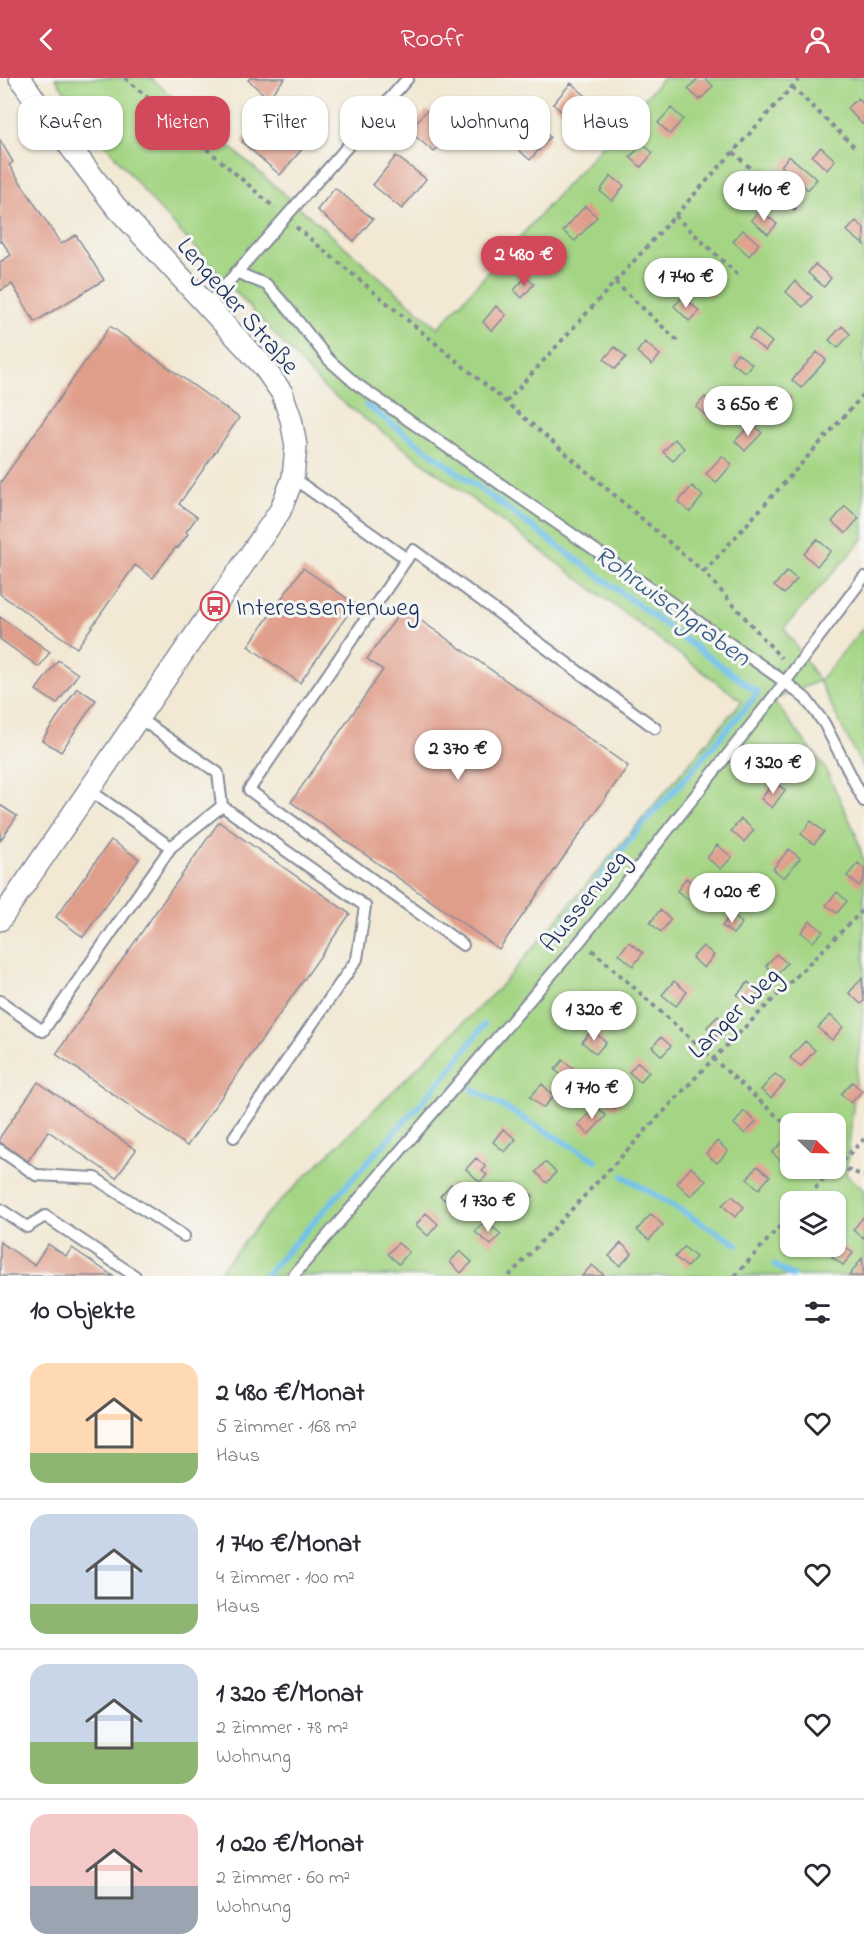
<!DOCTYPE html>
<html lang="de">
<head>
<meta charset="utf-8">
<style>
  body { margin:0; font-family:"Indie Flower",sans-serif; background:#f2f2f3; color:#2b2b33; height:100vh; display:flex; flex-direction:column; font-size:22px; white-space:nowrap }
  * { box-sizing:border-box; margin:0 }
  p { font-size:20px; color:#7c7c81 }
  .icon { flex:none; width:33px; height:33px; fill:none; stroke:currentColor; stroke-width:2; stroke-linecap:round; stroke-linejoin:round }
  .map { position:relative; height:1198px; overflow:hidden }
  .panel { display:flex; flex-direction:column; background:#fff; flex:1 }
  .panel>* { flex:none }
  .top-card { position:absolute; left:18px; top:18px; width:828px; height:54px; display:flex; gap:12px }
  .needle { width:39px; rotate:113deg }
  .buttons { position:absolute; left:780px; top:1035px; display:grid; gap:12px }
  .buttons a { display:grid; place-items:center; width:66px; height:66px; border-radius:12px; background:#fff; box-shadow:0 2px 4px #0004; font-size:30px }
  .price { position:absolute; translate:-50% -51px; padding:0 14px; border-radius:21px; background:#fff; color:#222; font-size:20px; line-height:39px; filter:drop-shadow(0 2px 3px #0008) }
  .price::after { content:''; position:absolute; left:50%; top:36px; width:18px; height:14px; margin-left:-9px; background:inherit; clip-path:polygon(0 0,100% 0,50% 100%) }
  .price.selected { background:#d1495b; color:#fff }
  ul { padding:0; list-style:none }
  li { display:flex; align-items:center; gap:18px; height:150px; padding:0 30px }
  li+li { border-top:2px solid #e1e1e2 }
  li span { display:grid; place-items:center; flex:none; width:168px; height:120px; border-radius:18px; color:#555 }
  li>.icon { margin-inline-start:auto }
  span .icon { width:72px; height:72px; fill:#fffc; stroke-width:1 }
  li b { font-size:26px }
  h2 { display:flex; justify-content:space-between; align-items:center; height:72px; padding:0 30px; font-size:26px }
  .tag { padding:0 21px; border-radius:18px; background:#fff; box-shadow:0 2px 4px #0004; font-size:21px; line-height:54px }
  .tag.selected { background:#d1495b; color:#fff }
  header { display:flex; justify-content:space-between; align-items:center; height:78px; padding:0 30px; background:#d1495b; color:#fff; font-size:27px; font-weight:600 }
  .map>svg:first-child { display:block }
</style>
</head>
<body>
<header><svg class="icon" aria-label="back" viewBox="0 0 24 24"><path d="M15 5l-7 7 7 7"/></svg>Roofr<svg class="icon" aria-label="person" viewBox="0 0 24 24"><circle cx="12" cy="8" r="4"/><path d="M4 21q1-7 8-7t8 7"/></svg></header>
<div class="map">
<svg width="864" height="1198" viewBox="0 0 864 1198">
  <rect width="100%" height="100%" fill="#f6f6f2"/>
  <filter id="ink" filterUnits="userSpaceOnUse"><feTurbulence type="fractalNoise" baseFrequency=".0167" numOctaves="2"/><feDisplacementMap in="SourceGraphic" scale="12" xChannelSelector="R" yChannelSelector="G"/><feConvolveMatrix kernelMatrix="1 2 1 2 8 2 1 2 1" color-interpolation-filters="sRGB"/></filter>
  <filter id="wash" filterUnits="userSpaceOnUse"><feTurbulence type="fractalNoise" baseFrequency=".008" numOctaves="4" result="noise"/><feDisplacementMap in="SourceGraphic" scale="24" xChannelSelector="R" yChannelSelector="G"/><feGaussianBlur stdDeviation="1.35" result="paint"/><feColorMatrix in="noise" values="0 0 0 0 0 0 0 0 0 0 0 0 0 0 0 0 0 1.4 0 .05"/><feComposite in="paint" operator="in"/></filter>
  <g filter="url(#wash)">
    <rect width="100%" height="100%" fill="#f2e8d3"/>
    <path fill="#a4d584" stroke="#608271" stroke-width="1.5" fill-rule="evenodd" d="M55 0H153L152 1 438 250 663 0H864V460L784 550 819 603 864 549V693L819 603 773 622 825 690 856 756 864 784V923L846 1097 864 1112V1198H216L266 1137 499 910 742 623 325 311 154 125 100 60ZM790 1046H836V1090H790ZM790 1124H836V1168H790Z"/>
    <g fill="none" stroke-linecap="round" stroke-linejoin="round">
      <path stroke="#70c0eb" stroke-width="6" d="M366 327 758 615 683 703 640 749 553 859
        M472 1011 596 1082
        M623 1098 737 1166
        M774 1187 793 1198
        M265 1198 446 997 484 947"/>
    </g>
    <g id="blocks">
      <path fill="#e09d8a" d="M250 0H285L268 20 248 2Z
        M698 0H704L713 8 700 22 688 11Z
        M571 5 608 37 590 58 553 26Z
        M858 20 864 27V44L862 46 847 30Z
        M513 27 550 59 530 82 493 49Z
        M671 30 683 41 670 56 658 45Z
        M427 32 451 54 434 74 409 53Z
        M255 47 271 61 280 50 303 70 280 97 242 64Z
        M0 62 13 84 9 87 61 166 76 157 104 202 35 244 12 206 0 213V184L11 177 2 163 0 164Z
        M643 66 653 75 641 89 630 79Z
        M821 69 835 82 827 92 812 78Z
        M396 78 426 101 402 131 373 107Z
        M789 78 817 101 808 112 781 88Z
        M611 98 624 108 612 123 600 113Z
        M335 110 373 141 354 163 317 132Z
        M585 128 597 139 575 163 563 153Z
        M760 132 777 146 768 156 751 142Z
        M856 143 864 150V167L847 153Z
        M743 152 759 166 749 178 733 163Z
        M557 164 565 172 552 187 544 179Z
        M815 186 831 200 824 209 808 195Z
        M705 197 718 210 709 219 695 206Z
        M526 199 534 206 522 220 514 212Z
        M795 203 812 219 803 229 786 214Z
        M684 218 699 233 689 243 674 228Z
        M496 228 506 237 492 253 483 244Z
        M110 248 239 340 179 426 197 439 186 454 188 456 178 470 176 469 153 500 135 487 77 570 0 516V405Z
        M842 248 850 256 838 270 829 262Z
        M756 251 772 264 765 273 749 260Z
        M645 264 660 277 652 287 637 274Z
        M615 269 626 279 615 291 604 281Z
        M817 274 826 282 801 310 792 302Z
        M737 275 752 286 745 294 731 284Z
        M782 311 793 320 781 334 770 324Z
        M705 319 720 331 711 342 696 329Z
        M752 345 762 355 745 373 735 363Z
        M674 361 684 370 673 383 663 374Z
        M722 378 732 386 716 405 706 396Z
        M692 408 703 418 690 434 678 424Z
        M845 428 859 440 846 455 832 444Z
        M817 461 831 473 817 488 804 476Z
        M303 490 355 526 300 605 248 568Z
        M787 493 797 501 784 516 774 508Z
        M403 530 628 688 499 871 291 724 383 592 367 581Z
        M0 539 50 574 39 589 0 561Z
        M58 582 78 596 57 626 36 612Z
        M77 610 96 622 61 674 42 662Z
        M798 678 809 688 800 699 788 689Z
        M774 704 785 712 772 730 761 721Z
        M0 727 17 738 0 763Z
        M741 741 754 752 744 764 731 753Z
        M811 743 824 754 814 766 801 756Z
        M219 744 350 836 187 1068 56 976Z
        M111 762 139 781 83 859 56 839Z
        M717 767 732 779 721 791 707 780Z
        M789 771 800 780 784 800 773 791Z
        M858 785 864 790V801L859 808 847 798Z
        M686 800 698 809 689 822 677 813Z
        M759 805 770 814 760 826 750 818Z
        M837 814 847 823 837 835 826 827Z
        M660 832 671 841 661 854 650 845Z
        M731 836 742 845 733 856 722 848Z
        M810 843 823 853 813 864 801 854Z
        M629 864 643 875 633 888 619 876Z
        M703 868 714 877 704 890 692 880Z
        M776 876 787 885 777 897 766 888Z
        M862 900 864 923 861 926 849 915Z
        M674 903 687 914 676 928 662 917Z
        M748 904 759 914 749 926 737 917Z
        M618 923 632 935 621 946 608 935Z
        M830 937 843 949 832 962 818 950Z
        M718 938 728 947 717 959 707 949Z
        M592 952 606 964 596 976 582 964Z
        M661 959 671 968 662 978 652 969Z
        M805 963 815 972 801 988 790 980Z
        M563 982 577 993 569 1003 555 992Z
        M638 984 649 994 640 1004 629 994Z
        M775 996 785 1004 771 1020 761 1012Z
        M38 1004 136 1072 116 1100 48 1053 28 1083 0 1064V1059Z
        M852 1004 862 1013 851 1025 841 1016Z
        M542 1006 554 1018 543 1030 530 1019Z
        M612 1009 625 1020 614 1031 602 1020Z
        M596 1028 606 1038 589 1056 578 1047Z
        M744 1033 756 1044 745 1056 734 1046Z
        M503 1051 516 1061 505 1074 493 1064Z
        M787 1059 790 1062V1080L785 1086 772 1075Z
        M717 1063 728 1073 717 1085 706 1076Z
        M476 1080 486 1089 482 1093 487 1097 480 1104 466 1091Z
        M545 1084 556 1094 547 1105 536 1094Z
        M757 1088 770 1098 759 1111 747 1101Z
        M691 1089 706 1103 691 1118 677 1105Z
        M451 1106 461 1116 451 1127 440 1118Z
        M522 1108 533 1118 517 1136 506 1126Z
        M732 1118 744 1129 735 1139 722 1127Z
        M426 1135 438 1146 428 1158 416 1147Z
        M651 1136 663 1147 649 1162 637 1152Z
        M864 1138V1160L853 1152Z
        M485 1143 501 1156 491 1167 475 1154Z
        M0 1164 34 1187 48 1166 66 1178 72 1170 113 1198H0Z
        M398 1165 409 1174 399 1186 388 1176Z
        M621 1165 632 1175 620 1188 609 1178Z
        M842 1166 853 1175 843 1187 832 1179Z
        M684 1169 696 1179 687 1189 675 1179Z
        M460 1173 472 1184 461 1195 450 1184Z
        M862 1180 864 1198H849Z
        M592 1187 605 1198H582Z"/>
    </g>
  </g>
  <g filter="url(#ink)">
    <use href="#blocks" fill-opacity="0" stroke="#868c98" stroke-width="1.5"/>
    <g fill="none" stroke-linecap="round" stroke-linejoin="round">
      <g stroke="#868c98" stroke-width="14">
        <path id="service" d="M236 194 267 207 286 228 329 282 355 305 785 604 806 621 824 645 864 723
          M208 227 408 0
          M293 400 407 481
          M139 640 218 695 222 728
          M89 712 171 769
          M463 867 249 712 413 472 655 650
          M0 923 43 953 171 769 222 728 365 828 357 881 234 1059
          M0 1072 36 1097 95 1100 184 1158
          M0 1131 27 1149 45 1138 135 1198
          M293 1198 581 862 785 604 864 499"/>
      </g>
      <g stroke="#868c98" stroke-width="24">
        <path id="minor" d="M0 842 280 433 293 400 296 368 291 341 282 315 263 288 116 129 42 32 20 0"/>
      </g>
      <path stroke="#868c98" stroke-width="4" stroke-dasharray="4.5 4.5" stroke-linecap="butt" d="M125 0 275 130
        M792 9 855 69
        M733 74 797 133
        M675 138 739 198
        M296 149 506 324 704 494 781 580
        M615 204 679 264
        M506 324 800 0
        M704 494 864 316
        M592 872 790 1050
        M838 1088 864 1098
        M836 1089 864 1061
        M803 1124 834 1090
        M509 1198 713 981 864 831
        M735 1198 790 1137"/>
      <use href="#service" stroke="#fff" stroke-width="10"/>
      <use href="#minor" stroke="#fff" stroke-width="21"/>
    </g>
  </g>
  <defs>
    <g id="bus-ring" transform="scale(1.5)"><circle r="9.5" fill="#f6f6f2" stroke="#d1495b" stroke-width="1.5"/><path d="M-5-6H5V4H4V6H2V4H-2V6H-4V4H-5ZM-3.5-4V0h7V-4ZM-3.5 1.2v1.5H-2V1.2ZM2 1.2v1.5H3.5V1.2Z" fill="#d1495b"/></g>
  </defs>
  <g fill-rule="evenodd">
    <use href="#bus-ring" x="215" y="528"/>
  </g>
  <g text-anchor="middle" stroke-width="6" stroke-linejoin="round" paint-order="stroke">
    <g font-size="26" fill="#1b2f5e" stroke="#f6f6f2">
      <text transform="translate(239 227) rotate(49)" y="9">Lengeder Straße</text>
      <text transform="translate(583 822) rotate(-51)" y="9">Aussenweg</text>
      <text transform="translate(733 934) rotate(-45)" y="9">Langer Weg</text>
    </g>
    <g font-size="26" fill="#1b2f5e" stroke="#f6f6f2" text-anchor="start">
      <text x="236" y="537">Interessentenweg</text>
    </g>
    <g font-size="27" font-style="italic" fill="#355a88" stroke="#f6f6f2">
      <text transform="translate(673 527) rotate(36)" y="9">Rohrwischgraben</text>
    </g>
  </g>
</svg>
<div class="buttons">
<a><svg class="needle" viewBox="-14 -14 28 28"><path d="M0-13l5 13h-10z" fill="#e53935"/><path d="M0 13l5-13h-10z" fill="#7c7c81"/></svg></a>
<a><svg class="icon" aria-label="layers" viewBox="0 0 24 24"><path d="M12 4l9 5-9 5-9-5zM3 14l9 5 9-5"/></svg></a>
</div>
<b class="price" style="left:764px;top:144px">1 410 €</b>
<b class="price selected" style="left:524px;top:209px">2 480 €</b>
<b class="price" style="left:686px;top:231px">1 740 €</b>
<b class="price" style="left:748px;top:359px">3 650 €</b>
<b class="price" style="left:458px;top:703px">2 370 €</b>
<b class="price" style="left:773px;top:717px">1 320 €</b>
<b class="price" style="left:732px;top:846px">1 020 €</b>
<b class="price" style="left:594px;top:964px">1 320 €</b>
<b class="price" style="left:592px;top:1042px">1 710 €</b>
<b class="price" style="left:488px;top:1155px">1 730 €</b>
<div class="top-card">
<a class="tag">Kaufen</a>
<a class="tag selected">Mieten</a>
<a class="tag">Filter</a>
<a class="tag">Neu</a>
<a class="tag">Wohnung</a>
<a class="tag">Haus</a>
</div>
</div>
<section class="panel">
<h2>10 Objekte<svg class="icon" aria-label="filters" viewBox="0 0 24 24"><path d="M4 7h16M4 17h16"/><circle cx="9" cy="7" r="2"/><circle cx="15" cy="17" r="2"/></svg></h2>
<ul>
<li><span style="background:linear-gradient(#ffd9b3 75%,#8fb573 0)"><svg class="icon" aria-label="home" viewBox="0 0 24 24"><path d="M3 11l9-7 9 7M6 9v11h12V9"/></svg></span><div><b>2 480 €/Monat</b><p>5 Zimmer · 168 m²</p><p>Haus</p></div><svg class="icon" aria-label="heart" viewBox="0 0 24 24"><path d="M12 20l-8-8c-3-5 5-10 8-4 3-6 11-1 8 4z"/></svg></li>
<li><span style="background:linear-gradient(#c9d6e8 75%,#8fb573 0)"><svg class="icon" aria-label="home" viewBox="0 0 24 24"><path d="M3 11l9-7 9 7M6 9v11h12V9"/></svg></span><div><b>1 740 €/Monat</b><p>4 Zimmer · 100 m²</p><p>Haus</p></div><svg class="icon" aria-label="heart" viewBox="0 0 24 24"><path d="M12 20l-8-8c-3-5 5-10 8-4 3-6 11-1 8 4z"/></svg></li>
<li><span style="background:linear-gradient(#c9d6e8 65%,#8fb573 0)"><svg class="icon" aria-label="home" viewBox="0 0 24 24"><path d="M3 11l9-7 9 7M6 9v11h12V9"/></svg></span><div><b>1 320 €/Monat</b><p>2 Zimmer · 78 m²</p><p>Wohnung</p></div><svg class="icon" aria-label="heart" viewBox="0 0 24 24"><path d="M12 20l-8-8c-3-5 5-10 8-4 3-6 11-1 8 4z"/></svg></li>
<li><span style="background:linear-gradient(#f6c9c9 60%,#9aa5b1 0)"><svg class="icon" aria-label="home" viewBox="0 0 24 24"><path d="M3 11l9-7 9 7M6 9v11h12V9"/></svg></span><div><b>1 020 €/Monat</b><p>2 Zimmer · 60 m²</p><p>Wohnung</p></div><svg class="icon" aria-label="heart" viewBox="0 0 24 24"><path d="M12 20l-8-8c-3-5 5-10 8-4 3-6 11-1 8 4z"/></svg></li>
</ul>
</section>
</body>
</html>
